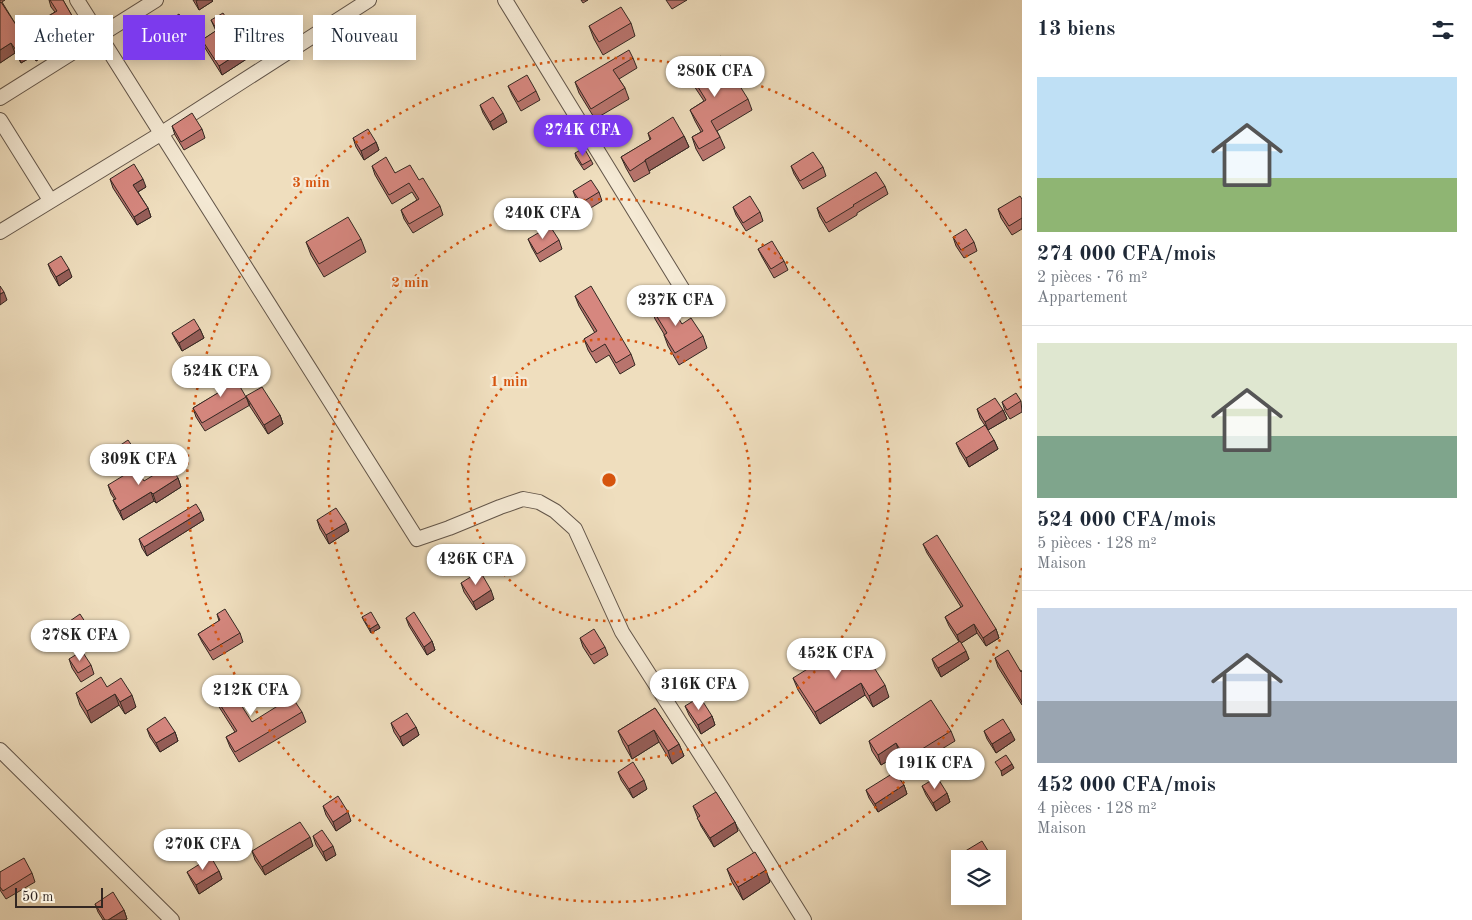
<!DOCTYPE html>
<html lang="fr">
<head>
<meta charset="utf-8">
<style>
  body { margin:0; font-family:"Old Standard TT",serif; background:#f6f6f7; color:#1f2937; height:100vh; display:flex; flex-direction:column; font-size:19px; white-space:nowrap }
  * { box-sizing:border-box; margin:0 }
  p { font-size:16px; color:#747a83 }
  .icon { flex:none; width:28px; height:28px; fill:none; stroke:currentColor; stroke-width:2; stroke-linecap:round; stroke-linejoin:round }
  .map { position:relative; flex:1; overflow:hidden }
  .details { display:flex; flex-direction:column; background:#fff; width:450px }
  .details>* { flex:none }
  .guide { position:absolute; left:15px; top:15px; width:475px; height:45px; display:flex; gap:10px }
  .fabs { position:absolute; left:951px; top:850px; display:grid; gap:10px }
  .fabs a { display:grid; place-items:center; width:55px; height:55px; border-radius:0px; background:#fff; box-shadow:0 2px 12px #0003; font-size:25px }
  .scale { position:absolute; left:15px; bottom:12px; width:88px; box-sizing:border-box; padding-left:5px; border:2px solid #332722; border-top:0; font-size:14px; line-height:18px; white-space:nowrap; color:#332722; -webkit-text-stroke:4px #f5ead5; paint-order:stroke }
  .price { position:absolute; translate:-50% -42px; padding:0 11px; border-radius:18px; background:#fff; color:#222; font-size:16px; line-height:32px; filter:drop-shadow(0 1px 2px #0008) }
  .price::after { content:''; position:absolute; left:50%; top:30px; width:15px; height:11px; margin-left:-8px; background:inherit; clip-path:polygon(0 0,100% 0,50% 100%) }
  .price.current { background:#7c3aed; color:#fff }
  ul { padding:0; list-style:none }
  li { display:grid; align-content:center; gap:10px; height:265px; padding:0 15px }
  li+li { border-top:1px solid #e0e1e3 }
  li span { display:grid; place-items:center; height:155px; border-radius:0px; color:#555 }
  li>.icon { margin-inline-start:auto }
  span .icon { width:90px; height:90px; fill:#fffc; stroke-width:1 }
  li b { font-size:21px }
  h2 { display:flex; justify-content:space-between; align-items:center; height:60px; padding:0 15px; font-size:21px }
  .tag { padding:0 18px; border-radius:0px; background:#fff; box-shadow:0 2px 12px #0003; font-size:18px; line-height:45px }
  .tag.current { background:#7c3aed; color:#fff }
  main { display:flex; flex:1; min-height:0 }
  .map>svg:first-child { display:block }
</style>
</head>
<body>
<main>
<div class="map">
<svg width="1022" height="920" viewBox="0 0 1022 920">
  <rect width="100%" height="100%" fill="#efdebe"/>
  <filter id="stains"><feTurbulence type="fractalNoise" baseFrequency=".004" numOctaves="4"/><feColorMatrix values="0 0 0 0 .2 0 0 0 0 .09 0 0 0 0 .02 0 0 0 .5 -.17"/></filter>
  <radialGradient id="worn" r=".72"><stop offset=".6" stop-color="#630" stop-opacity="0"/><stop offset="1" stop-color="#630" stop-opacity=".3"/></radialGradient>
  <g fill="none" stroke-linecap="round" stroke-linejoin="round">
    <g stroke="#625549" stroke-width="16">
      <path id="minor" d="M77 0 417 539 449 528 500 507 523 499 539 502 555 511 575 529 622 632 722 788 804 920
        M505 0 683 290
        M0 98 156 0
        M0 120 50 200
        M0 232 162 133 369 0
        M0 750 172 920"/>
    </g>
    <use href="#minor" stroke="#f5ead5" stroke-width="14"/>
  </g>
  <path fill="#b8746d" stroke="#332722" d="M0 0H5L2 2 18 28 40 21 55 12 51 7 49 0H63L75 21 79 31 54 48 55 49 36 61 33 56 21 63 15 53 0 63Z
    M193 0H212L213 1 199 10Z
    M581 0H588L583 3Z
    M666 0H687L672 9Z
    M211 20 237 34 247 31 265 47 222 75 205 48 202 40 216 31Z
    M167 22 189 30 193 38 180 46 170 30Z
    M631 23 635 36 603 55 594 39 589 26Z
    M633 58 637 68 619 79 625 88 629 99 595 119 579 93 575 82Z
    M690 74 748 99 752 110 717 131 720 137 725 148 703 161 696 149 692 137 701 132 695 121 690 110 704 101 694 86Z
    M508 86 536 91 540 100 521 111 512 95Z
    M480 105 507 122 493 130 483 113Z
    M172 126 202 129 205 138 184 150 175 135Z
    M648 133 684 136 689 147 649 171 650 173 634 182 626 168 621 157 650 140Z
    M353 138 376 142 379 150 364 160 356 147Z
    M575 153 591 160 593 164 584 170 576 158Z
    M372 166 419 180 440 206 443 215 413 233 404 219 401 210 417 200 412 192 392 204 375 175Z
    M791 166 823 167 826 176 803 189 794 174Z
    M110 179 146 187 138 192 148 208 151 217 137 225 113 188Z
    M885 186 888 194 857 213V215L829 232 820 217 817 208Z
    M573 191 599 192 602 201 584 212 576 199Z
    M1022 199V229L1012 235 1001 218 998 209Z
    M733 207 760 212 763 221 746 231 736 215Z
    M953 237 974 242 977 251 964 258 956 246Z
    M361 239 366 252 324 277 311 255 306 242Z
    M528 239 559 240 562 249 540 262 532 248Z
    M758 249 784 261 788 270 774 278 762 257Z
    M48 264 72 277 59 286 51 272Z
    M575 296 631 354 635 365 620 374 609 355 596 363 588 350 584 339 595 333 579 306Z
    M651 307 682 324 703 336 707 348 679 365 668 346 664 335V334L655 319Z
    M200 329 204 338 182 351 176 341 172 333Z
    M215 381 246 397 250 405 205 431 196 417 193 408 220 392Z
    M246 396 280 415 283 424 268 434 249 405Z
    M1021 401 1022 412 1010 419 1005 411 1002 402Z
    M977 409 1003 410 1007 419 988 430 980 418Z
    M994 440 998 449 969 467 960 452 956 443Z
    M178 478 181 487 156 503 154 501 123 520 117 509 113 500H115L111 494 108 485Z
    M204 520 147 556 142 548 139 539Z
    M317 520 349 531 329 544 320 529Z
    M923 544 996 629 999 638 986 646 977 633 961 643 969 659 941 677 935 667 932 659 959 642 949 626 945 617 961 607 927 553Z
    M461 583 494 599 476 610 464 592Z
    M217 614 240 633 243 642 213 660 202 642 198 634 219 621Z
    M362 617 378 624 380 628 371 633 364 621Z
    M406 618 432 641 435 650 427 655 409 626Z
    M67 623 91 631 94 640 80 648 70 631Z
    M580 638 605 647 608 655 594 664 583 647Z
    M995 658 1022 671V705L998 667Z
    M69 659 91 665 94 674 81 682 72 668Z
    M850 670 889 697 873 707 865 695 820 724 798 690 793 678Z
    M107 687 136 707 125 714 119 705 91 723 80 705 76 693Z
    M210 689 252 722 302 712 306 722 239 762 230 747 226 737 235 732 214 699Z
    M685 706 712 716 715 725 701 734 689 715Z
    M655 708 679 744 684 756 672 764 659 742 632 759 623 743 618 731Z
    M391 723 416 727 419 735 403 746 394 732Z
    M147 729 175 732 178 741 160 752 150 737Z
    M951 731 955 741 909 769 900 754 881 765 872 751 869 741Z
    M984 731 1015 740 996 753 987 739Z
    M618 772 647 789 633 798 621 780Z
    M904 785 907 794 878 812 869 798 866 790Z
    M922 786 947 793 950 802 936 811 926 795Z
    M323 806 351 821 336 831 326 815Z
    M693 806 735 822 738 831 714 847 701 826Z
    M313 836 336 855 326 861 316 845Z
    M313 846 265 875 255 860 252 851Z
    M727 869 770 882 743 900 732 882Z
    M219 871 222 879 199 894 191 880 187 872Z
    M0 872 32 873 35 882 6 899 0 890Z
    M95 904 124 910 127 919 125 920H103L98 912Z"/>
  <path fill="#965e59" stroke="#332722" d="M198 0H212L213 1 199 10 196 1Z
    M75 21 79 31 54 48 55 49 36 61 32 51 50 38Z
    M189 30 193 38 180 46 177 37Z
    M262 38 265 47 222 75 219 66Z
    M11 43 15 53 0 63V50Z
    M29 46 33 56 21 63 18 53Z
    M503 113 507 122 493 130 490 122Z
    M684 136 689 147 649 171 645 160Z
    M376 142 379 150 364 160 361 151Z
    M143 179 146 187 136 193 133 185Z
    M148 208 151 217 137 225 134 217Z
    M69 269 72 277 59 286 56 277Z
    M4 292 7 300 0 305V294Z
    M200 329 204 338 182 351 179 343Z
    M1003 410 1007 419 988 430 985 422Z
    M280 415 283 424 268 434 264 425Z
    M994 440 998 449 969 467 966 458Z
    M135 450 136 454 127 460 125 456Z
    M178 478 181 487 156 503 153 494Z
    M151 492 154 501 123 520 120 511Z
    M201 512 204 520 147 556 144 547Z
    M346 523 349 531 329 544 326 535Z
    M491 590 494 599 476 610 473 602Z
    M378 624 380 628 371 633 370 629Z
    M974 624 977 633 960 644 957 635Z
    M996 629 999 638 986 646 983 638Z
    M91 631 94 640 80 648 77 640Z
    M432 641 435 650 427 655 424 647Z
    M966 651 969 659 941 677 938 668Z
    M861 683 865 695 820 724 815 712Z
    M885 685 889 697 873 707 869 696Z
    M115 694 119 705 91 723 87 711Z
    M132 695 136 707 125 714 120 702Z
    M712 716 715 725 701 734 698 725Z
    M416 727 419 735 403 746 400 737Z
    M654 730 659 742 632 759 628 746Z
    M175 732 178 741 160 752 156 743Z
    M1011 732 1015 740 996 753 992 744Z
    M896 743 900 754 881 765 878 755Z
    M679 744 684 756 672 764 668 751Z
    M1012 764 1014 768 1002 776 1001 771Z
    M644 780 647 789 633 798 629 789Z
    M904 785 907 794 878 812 875 804Z
    M947 793 950 802 936 811 933 803Z
    M348 812 351 821 336 831 333 822Z
    M735 822 738 831 714 847 710 838Z
    M310 837 313 846 265 875 262 867Z
    M333 846 336 855 326 861 323 852Z
    M990 854 992 859H983Z
    M766 870 770 882 743 900 738 887Z
    M219 871 222 879 199 894 196 885Z
    M124 910 127 919 125 920H108Z"/>
  <path fill="#d6877f" stroke="#332722" d="M50 0H63L75 21 50 38 51 39 32 51 29 46 18 53 11 43 0 50V3L1 2 18 28 37 16 40 21 57 11Z
    M621 7 631 23 599 42 589 26Z
    M223 13 237 34 245 29 247 31 255 26 262 38 219 66 202 40 217 30 211 20Z
    M179 14 189 30 177 37 167 22Z
    M629 50 633 58 613 70 625 88 591 109 575 82Z
    M721 56 748 99 711 121 720 137 699 149 692 137 703 131 690 110 706 100 690 74Z
    M527 75 536 91 518 102 508 86Z
    M493 97 503 113 490 122 480 105Z
    M192 113 202 129 181 142 172 126Z
    M673 117 684 136 645 160V161L630 171 621 157 651 139 648 133Z
    M368 129 376 142 361 151 353 138Z
    M584 148 591 160 582 165 575 153Z
    M813 152 823 167 800 181 791 166Z
    M386 157 395 173 410 165 419 180 423 178 440 206 409 224 401 210 419 199 409 183 389 195 372 166Z
    M134 164 143 179 133 185 148 208 134 217 110 179Z
    M876 172 885 186 853 205 854 206 826 223 817 208Z
    M591 180 599 192 581 203 573 191Z
    M750 196 760 212 743 223 733 207Z
    M1020 196 1022 199V218L1009 226 998 209Z
    M348 217 361 239 319 264 306 242Z
    M550 226 559 240 537 254 528 239Z
    M966 229 974 242 961 250 953 237Z
    M772 241 784 261 771 269 758 249Z
    M61 256 69 269 56 277 48 264Z
    M0 286 4 292 0 294Z
    M591 286 631 354 616 363 605 344 592 352 584 339 597 331 575 296Z
    M666 298 682 324 691 318 703 336 675 353 664 335 667 333 651 307Z
    M194 319 200 329 179 343 172 333Z
    M231 371 246 397 202 423 193 408 221 391 215 381Z
    M262 387 280 415 264 425 246 396Z
    M1016 393 1021 401 1007 410 1002 402Z
    M995 398 1003 410 985 422 977 409Z
    M985 425 994 440 966 458 956 443Z
    M128 440 135 450 125 456 119 446Z
    M170 465 178 478 153 494 151 492 120 511 113 500 116 499 108 485 136 468 144 481Z
    M196 504 201 512 144 547 139 539Z
    M336 508 346 523 326 535 317 520Z
    M937 535 996 629 983 638 974 624 957 635 945 617 963 606 923 544Z
    M480 571 491 590 473 602 461 583Z
    M225 609 240 633 210 651 198 634 220 620 217 614Z
    M371 612 378 624 370 629 362 617Z
    M414 612 432 641 424 647 406 618Z
    M80 614 91 631 77 640 67 623Z
    M594 629 605 647 591 655 580 638Z
    M960 641 966 651 938 668 932 659Z
    M838 650 850 670 868 658 885 685 869 696 861 683 815 712 793 678Z
    M1008 650 1021 672 1022 671V702L995 658Z
    M82 651 91 665 78 673 69 659Z
    M101 677 107 687 121 678 132 695 120 702 115 694 87 711 76 693Z
    M225 680 252 722 292 697 302 712 235 752 226 737 237 731 210 689Z
    M700 697 712 716 698 725 685 706Z
    M931 700 951 731 906 759 896 743 878 755 869 741Z
    M655 708 679 744 668 751 654 730 628 746 618 731Z
    M407 713 416 727 400 737 391 723Z
    M165 717 175 732 156 743 147 729Z
    M1003 719 1011 732 992 744 984 731Z
    M1006 755 1012 764 1001 771 995 762Z
    M633 762 644 780 629 789 618 772Z
    M895 772 904 785 875 804 866 790Z
    M937 777 947 793 933 803 922 786Z
    M716 792 735 822 710 838 697 818 700 816 693 806Z
    M338 796 348 812 333 822 323 806Z
    M300 822 310 837 262 867 252 851Z
    M322 830 333 846 323 852 313 836Z
    M982 841 990 854 983 859H966L962 853Z
    M755 852 766 870 738 887 727 869Z
    M211 857 219 871 196 885 187 872Z
    M24 858 32 873 3 891 0 887V872Z
    M113 892 124 910 108 920H105L95 904Z"/>
  <g fill="none" stroke="#d6540e" stroke-width="2.5" stroke-dasharray="2.5 5">
    <circle cx="609" cy="480" r="141"/>
    <circle cx="609" cy="480" r="281"/>
    <path d="M1022 568A422 422 0 1 1 1022 392"/>
  </g>
  <circle cx="609" cy="480" r="8" fill="#d6540e" stroke="#f5ead5" stroke-width="2.5"/>
  <g font-size="15" text-anchor="middle" font-weight="bold" fill="#d6540e" stroke="#f5ead5" stroke-width="4.5" stroke-linejoin="round" paint-order="stroke">
    <text x="311" y="187">3 min</text>
    <text x="410" y="287">2 min</text>
    <text x="509" y="386">1 min</text>
  </g>
  <rect width="100%" height="100%" filter="url(#stains)"/>
  <rect width="100%" height="100%" fill="url(#worn)"/>
</svg>
<div class="fabs">
<a><svg class="icon" aria-label="layers" viewBox="0 0 24 24"><path d="M12 4l9 5-9 5-9-5zM3 14l9 5 9-5"/></svg></a>
</div>
<div class="scale">50 m</div>
<b class="price" style="left:715px;top:98px">280K CFA</b>
<b class="price current" style="left:583px;top:157px">274K CFA</b>
<b class="price" style="left:543px;top:240px">240K CFA</b>
<b class="price" style="left:676px;top:327px">237K CFA</b>
<b class="price" style="left:221px;top:398px">524K CFA</b>
<b class="price" style="left:139px;top:486px">309K CFA</b>
<b class="price" style="left:476px;top:586px">426K CFA</b>
<b class="price" style="left:80px;top:662px">278K CFA</b>
<b class="price" style="left:836px;top:680px">452K CFA</b>
<b class="price" style="left:699px;top:711px">316K CFA</b>
<b class="price" style="left:251px;top:717px">212K CFA</b>
<b class="price" style="left:935px;top:790px">191K CFA</b>
<b class="price" style="left:203px;top:871px">270K CFA</b>
<div class="guide">
<a class="tag">Acheter</a>
<a class="tag current">Louer</a>
<a class="tag">Filtres</a>
<a class="tag">Nouveau</a>
</div>
</div>
<section class="details">
<h2>13 biens<svg class="icon" aria-label="filters" viewBox="0 0 24 24"><path d="M4 7h16M4 17h16"/><circle cx="9" cy="7" r="2"/><circle cx="15" cy="17" r="2"/></svg></h2>
<ul>
<li><span style="background:linear-gradient(#bfe0f5 65%,#8fb573 0)"><svg class="icon" aria-label="home" viewBox="0 0 24 24"><path d="M3 11l9-7 9 7M6 9v11h12V9"/></svg></span><div><b>274 000 CFA/mois</b><p>2 pièces · 76 m²</p><p>Appartement</p></div></li>
<li><span style="background:linear-gradient(#dfe7d0 60%,#7fa58c 0)"><svg class="icon" aria-label="home" viewBox="0 0 24 24"><path d="M3 11l9-7 9 7M6 9v11h12V9"/></svg></span><div><b>524 000 CFA/mois</b><p>5 pièces · 128 m²</p><p>Maison</p></div></li>
<li><span style="background:linear-gradient(#c9d6e8 60%,#9aa5b1 0)"><svg class="icon" aria-label="home" viewBox="0 0 24 24"><path d="M3 11l9-7 9 7M6 9v11h12V9"/></svg></span><div><b>452 000 CFA/mois</b><p>4 pièces · 128 m²</p><p>Maison</p></div></li>
</ul>
</section>
</main>
</body>
</html>
